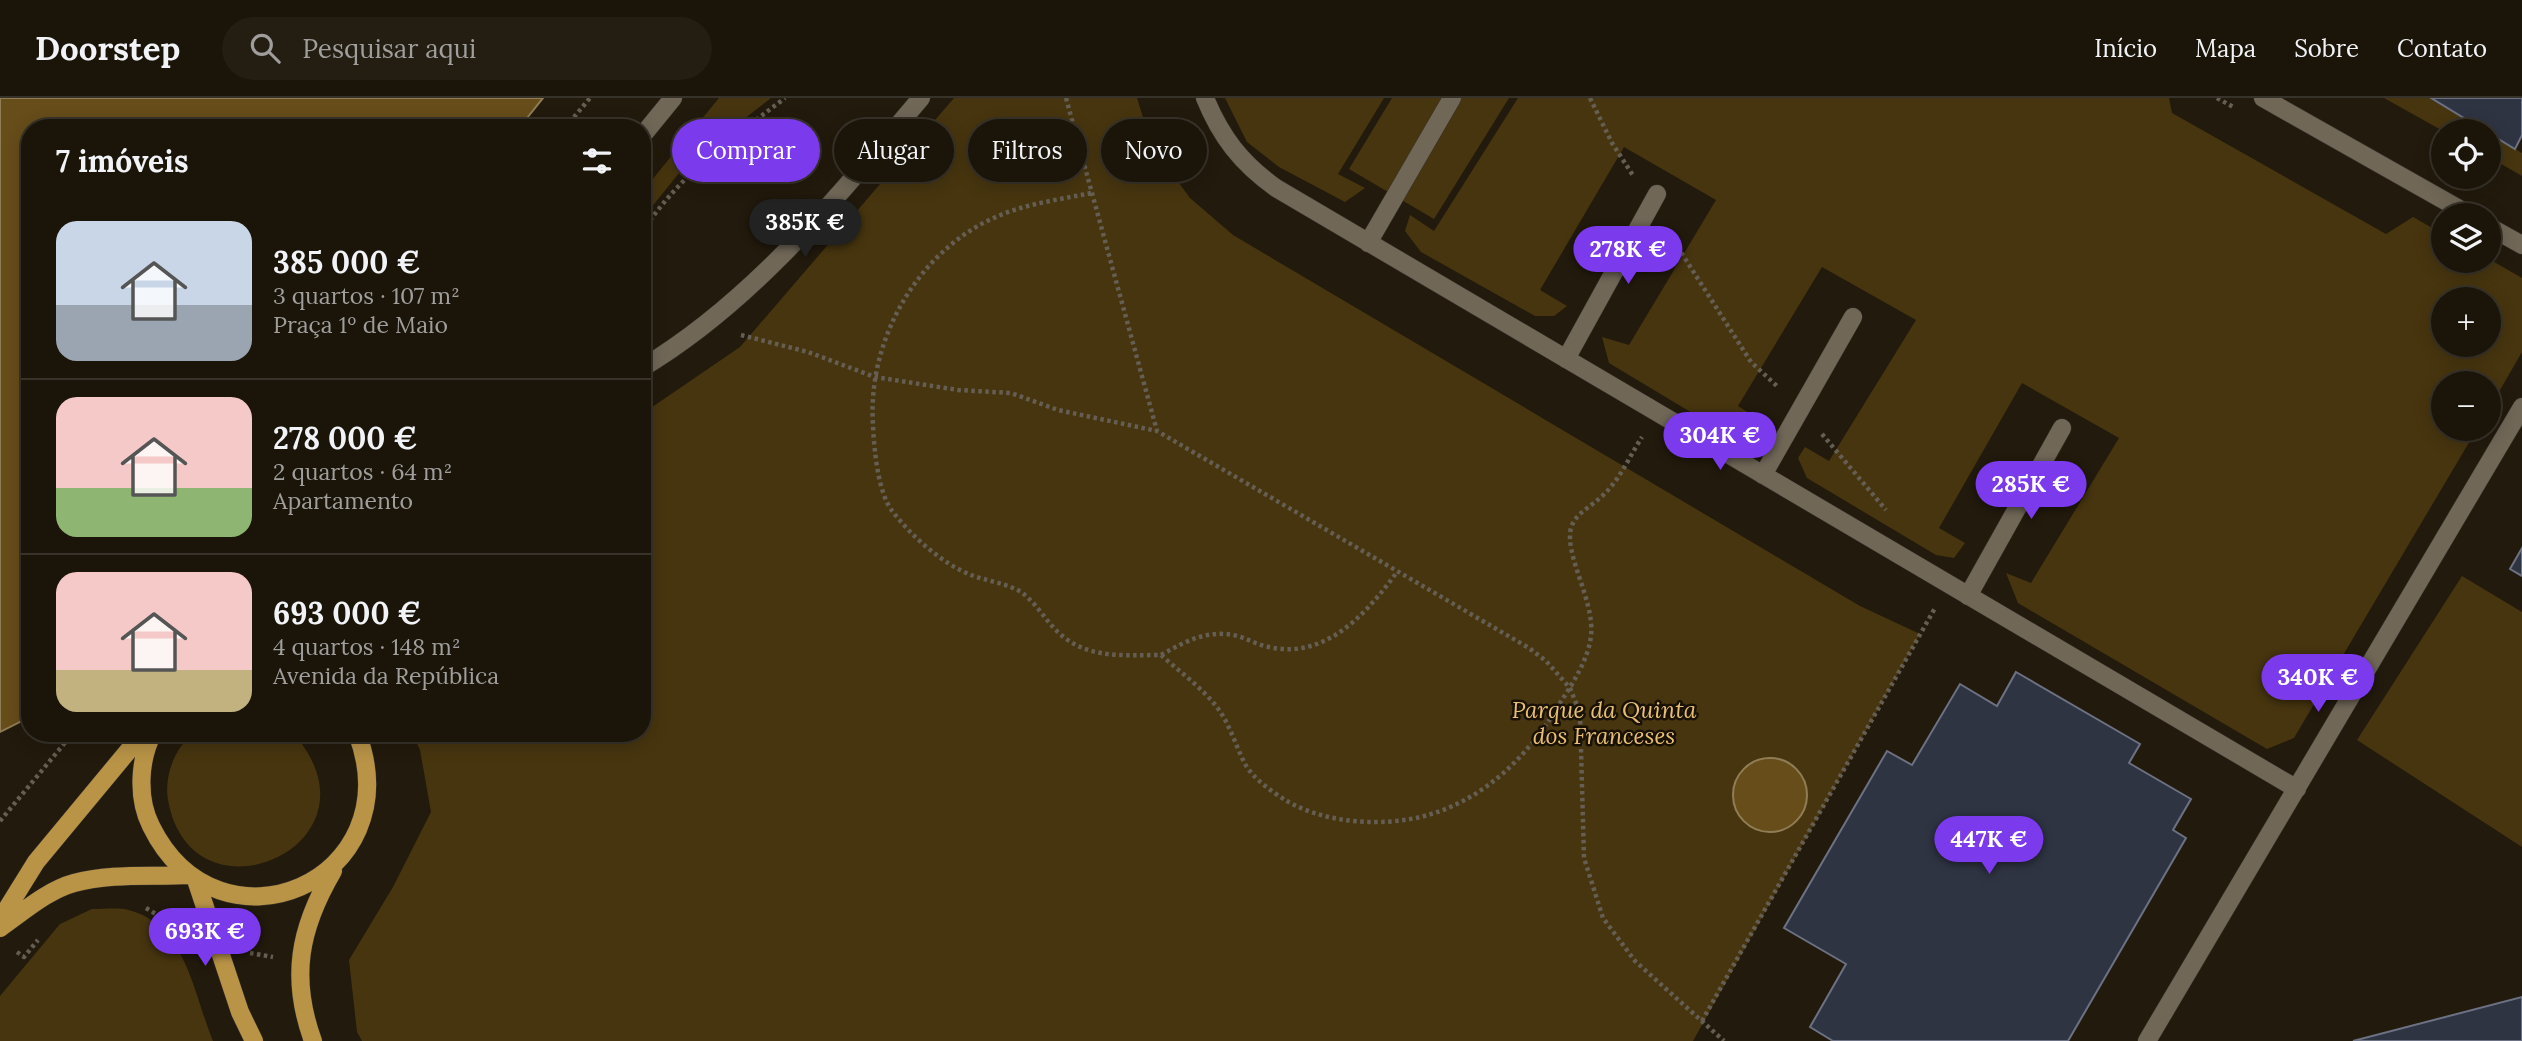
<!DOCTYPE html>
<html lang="pt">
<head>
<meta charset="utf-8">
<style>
  body { margin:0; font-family:Lora,serif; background:#231d12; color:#f1f3f6; height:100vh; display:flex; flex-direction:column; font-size:26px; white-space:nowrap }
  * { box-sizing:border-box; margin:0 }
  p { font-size:23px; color:#9f9e9c }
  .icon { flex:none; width:38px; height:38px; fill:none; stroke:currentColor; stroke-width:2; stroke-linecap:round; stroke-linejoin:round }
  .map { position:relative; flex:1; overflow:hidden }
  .panel { position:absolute; left:21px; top:21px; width:630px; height:623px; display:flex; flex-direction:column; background:#1a1409; border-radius:28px; box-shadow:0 4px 18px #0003,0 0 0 2px #38332a }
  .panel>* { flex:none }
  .top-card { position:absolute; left:672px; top:21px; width:665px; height:63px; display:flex; gap:14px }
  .fabs { position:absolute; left:2431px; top:21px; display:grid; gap:14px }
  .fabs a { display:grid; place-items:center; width:70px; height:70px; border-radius:50%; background:#1a1409; box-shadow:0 4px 18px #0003,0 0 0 2px #38332a; font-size:35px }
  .price { position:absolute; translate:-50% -60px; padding:0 16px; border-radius:24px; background:#7c3aed; color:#fff; font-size:23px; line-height:46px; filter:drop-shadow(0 2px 4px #0008) }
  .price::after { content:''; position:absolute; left:50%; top:42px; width:21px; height:16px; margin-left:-10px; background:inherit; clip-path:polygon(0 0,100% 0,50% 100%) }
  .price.active { background:#222; color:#fff }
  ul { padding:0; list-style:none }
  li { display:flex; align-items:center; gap:21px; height:175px; padding:0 35px }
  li+li { border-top:2px solid #38332a }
  li span { display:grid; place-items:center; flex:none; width:196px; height:140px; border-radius:21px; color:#555 }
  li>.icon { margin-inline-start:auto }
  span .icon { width:84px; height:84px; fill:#fffc; stroke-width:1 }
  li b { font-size:30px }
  h2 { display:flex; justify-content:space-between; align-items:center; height:84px; padding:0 35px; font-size:30px }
  .tag { padding:0 24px; border-radius:32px; background:#1a1409; box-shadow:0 4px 18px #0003,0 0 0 2px #38332a; font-size:24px; line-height:63px }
  .tag.active { background:#7c3aed; color:#fff }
  header { display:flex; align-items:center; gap:42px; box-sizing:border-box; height:98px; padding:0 35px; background:#1a1409; border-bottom:2px solid #38332a }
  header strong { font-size:33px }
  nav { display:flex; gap:38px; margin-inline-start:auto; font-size:24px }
  .search { width:490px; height:63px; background:#231d12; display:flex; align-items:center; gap:18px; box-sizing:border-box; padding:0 24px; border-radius:38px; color:#9f9e9c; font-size:26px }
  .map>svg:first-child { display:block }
</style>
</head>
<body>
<header>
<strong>Doorstep</strong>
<div class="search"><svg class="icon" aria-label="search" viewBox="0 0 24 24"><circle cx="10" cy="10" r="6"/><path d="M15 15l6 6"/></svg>Pesquisar aqui</div>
<nav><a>Início</a><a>Mapa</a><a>Sobre</a><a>Contato</a></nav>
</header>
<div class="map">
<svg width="2522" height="943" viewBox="0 0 2522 943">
  <rect width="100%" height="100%" fill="#221a0c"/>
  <path fill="#47350f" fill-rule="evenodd" d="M719 0H771L688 64 642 121V94Z
    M954 0H1137L1152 48 1190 100 1233 137 1860 508 1920 536 1693 943H362L357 934 349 862 393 789 431 714 420 652 412 635H642V316L740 249Z
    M1225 0H1384L1338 76 1365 90 1345 104 1279 69 1247 44Z
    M1392 0H1509L1434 121 1349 71Z
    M1518 0H2169L2172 15 2386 136 2413 119 2443 136V163L2489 161 2522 180V254L2489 311 2488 285H2443V331H2477L2294 640 2267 651 2018 505 2006 475 2031 485 2119 340 2022 285 1939 430 1965 445 1954 460 1936 457 1807 380 1798 360 1805 349 1829 363 1916 222 1822 169 1738 308 1765 325 1750 339 1727 336 1609 265 1602 239 1629 247 1716 102 1624 49 1540 192 1567 208 1554 218H1535L1421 154 1405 133 1410 117 1434 133ZM2443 201H2488V247H2443Z
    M2384 0H2429L2485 33H2443Z
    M2489 35 2522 55V78L2489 59Z
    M2462 478 2522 514V749L2357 642Z
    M194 635H293C392 747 191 834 168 702 164 679 174 650 194 635Z
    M92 811C102 811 114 810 124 811 186 823 193 895 213 943H0V898L60 826Z"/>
  <path fill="#664d1a" stroke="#907d56" stroke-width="2" d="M0 0H543L519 30H30V619L0 634Z
    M1733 697a37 37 0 1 1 74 0a37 37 0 1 1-74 0Z"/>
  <path fill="#2f3443" stroke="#6c7283" stroke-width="2" d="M2431 0H2522V37L2515 51Z
    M2522 450V478L2510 471Z
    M2016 574 2140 646 2129 665 2191 701 2173 732 2186 740 2068 943H1833L1810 929 1846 866 1784 830 1887 653 1912 667 1960 586 1997 608Z
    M2522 899V943H2353Z"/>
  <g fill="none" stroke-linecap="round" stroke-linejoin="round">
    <g stroke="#39332d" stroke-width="19">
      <path id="minor" d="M1205 0C1221 39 1241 65 1276 90L2297 691
        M2263 0 2470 117
        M642 38 673 0
        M2488 128 2522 147
        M1368 145 1452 0
        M1566 261 1657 96
        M642 270C754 203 838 98 921 0
        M1763 377 1853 219
        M1968 498 2062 330
        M2147 943 2522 309"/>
    </g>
    <g stroke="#39332d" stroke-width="19">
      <path id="major" d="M153 635C139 662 137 700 151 728 219 866 413 783 357 635
        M196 782 240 914 254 943
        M0 822 36 764 143 635
        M0 830C23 814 48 792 74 785 111 775 151 779 188 777
        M313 943C290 880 299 831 333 773"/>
    </g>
    <path stroke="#655e52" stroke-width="4.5" stroke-dasharray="3.5 3.5" stroke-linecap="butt" d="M1066 0 1157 333
      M1590 0 1612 45 1634 79
      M2217 0 2235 10
      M565 30 590 0
      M1091 95C1062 101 1031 105 1003 116 920 148 867 240 873 327 874 351 878 396 893 414 911 438 943 466 971 477 987 483 1006 485 1021 494 1034 503 1043 518 1053 529 1083 562 1120 557 1161 557 1179 573 1201 589 1216 608 1229 624 1235 646 1244 664 1252 680 1272 694 1287 703 1313 718 1345 724 1374 724 1458 725 1519 674 1560 605 1573 585 1588 562 1591 538 1595 503 1564 457 1571 430 1575 416 1590 409 1600 400 1619 384 1629 359 1642 339
      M642 134C681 75 730 42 785 0
      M1670 137 1751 264 1778 289
      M741 237 808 254 875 279 958 292 1011 295 1058 312 1157 333 1529 550 1546 563 1570 590 1580 615 1584 760 1603 820 1635 863 1724 943
      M1822 336 1886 412
      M1161 557C1184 544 1206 532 1233 537 1245 539 1257 547 1269 549 1326 562 1367 515 1397 474
      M0 723 73 635
      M146 810 167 823 180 837
      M17 854 24 859 38 842
      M250 855 273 859
      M1702 923 1935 510"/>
    <use href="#minor" stroke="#706757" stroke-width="18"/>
    <use href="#major" stroke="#b99447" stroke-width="18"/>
  </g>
  <g text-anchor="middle" stroke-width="5" stroke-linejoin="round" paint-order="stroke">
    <g font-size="23" font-style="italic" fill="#e7bf73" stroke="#181104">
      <text x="1604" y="620">Parque da Quinta<tspan x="1604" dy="26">dos Franceses</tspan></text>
    </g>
  </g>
</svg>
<div class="fabs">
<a><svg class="icon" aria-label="locate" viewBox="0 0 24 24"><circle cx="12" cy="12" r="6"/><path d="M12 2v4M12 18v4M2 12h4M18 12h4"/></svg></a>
<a><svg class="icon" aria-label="layers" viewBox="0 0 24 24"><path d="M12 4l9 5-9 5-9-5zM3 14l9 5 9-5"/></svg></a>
<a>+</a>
<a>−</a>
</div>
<b class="price active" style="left:805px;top:161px">385K €</b>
<b class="price" style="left:1628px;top:188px">278K €</b>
<b class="price" style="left:1720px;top:374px">304K €</b>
<b class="price" style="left:2031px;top:423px">285K €</b>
<b class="price" style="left:2318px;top:616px">340K €</b>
<b class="price" style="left:1989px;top:778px">447K €</b>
<b class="price" style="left:205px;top:870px">693K €</b>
<div class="top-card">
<a class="tag active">Comprar</a>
<a class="tag">Alugar</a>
<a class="tag">Filtros</a>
<a class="tag">Novo</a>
</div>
<section class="panel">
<h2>7 imóveis<svg class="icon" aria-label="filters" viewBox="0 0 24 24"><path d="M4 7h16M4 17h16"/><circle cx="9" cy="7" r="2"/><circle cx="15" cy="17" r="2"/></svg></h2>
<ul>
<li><span style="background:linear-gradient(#c9d6e8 60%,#9aa5b1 0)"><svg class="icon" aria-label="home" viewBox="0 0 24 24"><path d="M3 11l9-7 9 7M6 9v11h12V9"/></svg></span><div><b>385 000 €</b><p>3 quartos · 107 m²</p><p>Praça 1º de Maio</p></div></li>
<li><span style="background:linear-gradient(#f6c9c9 65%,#8fb573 0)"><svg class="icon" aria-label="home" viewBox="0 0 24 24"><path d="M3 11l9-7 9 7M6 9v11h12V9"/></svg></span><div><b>278 000 €</b><p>2 quartos · 64 m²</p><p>Apartamento</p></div></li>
<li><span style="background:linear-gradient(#f6c9c9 70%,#c2b280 0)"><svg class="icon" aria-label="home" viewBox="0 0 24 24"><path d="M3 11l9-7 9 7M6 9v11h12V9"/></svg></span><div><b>693 000 €</b><p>4 quartos · 148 m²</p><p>Avenida da República</p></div></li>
</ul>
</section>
</div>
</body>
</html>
